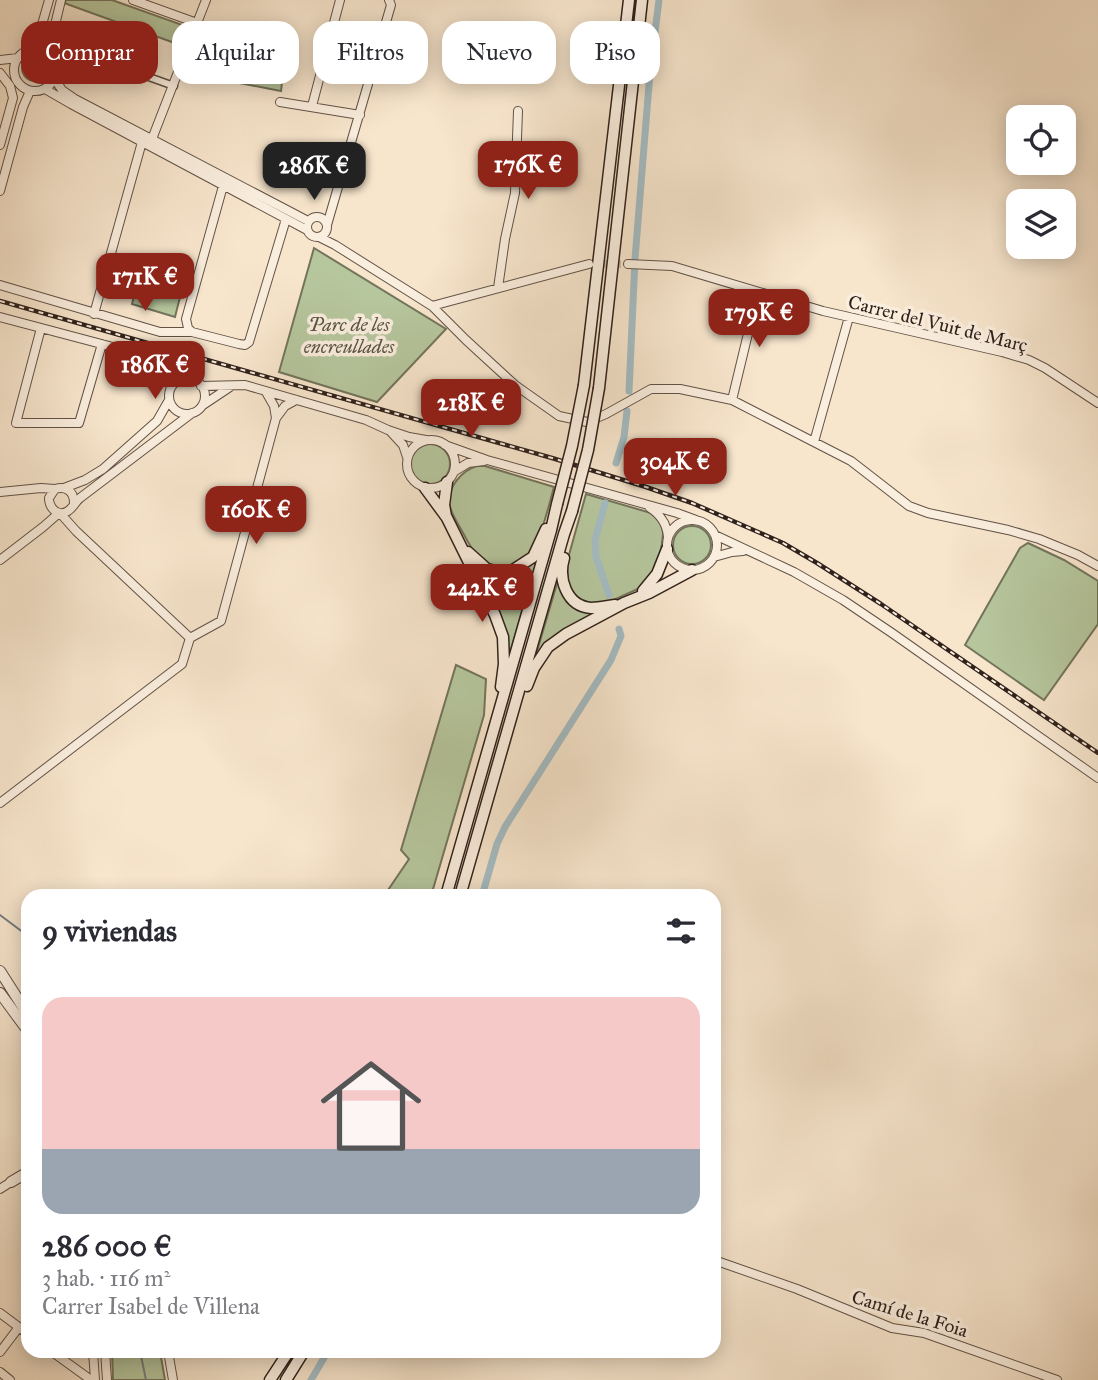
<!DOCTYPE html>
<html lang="es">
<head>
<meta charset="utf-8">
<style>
  body { margin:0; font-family:"IM FELL Great Primer",serif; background:#f7f7f7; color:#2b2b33; height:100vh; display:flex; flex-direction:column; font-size:26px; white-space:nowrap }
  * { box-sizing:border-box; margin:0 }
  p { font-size:23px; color:#7c7c81 }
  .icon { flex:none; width:38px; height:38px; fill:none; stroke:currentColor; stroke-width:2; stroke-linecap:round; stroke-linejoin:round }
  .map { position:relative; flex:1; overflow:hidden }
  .side { position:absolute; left:21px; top:889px; width:700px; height:469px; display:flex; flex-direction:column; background:#fff; border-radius:21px; box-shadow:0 4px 18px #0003 }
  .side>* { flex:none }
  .hud { position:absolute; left:21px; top:21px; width:700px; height:63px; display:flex; gap:14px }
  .controls { position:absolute; left:1006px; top:105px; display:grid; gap:14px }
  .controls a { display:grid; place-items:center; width:70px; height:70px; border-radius:14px; background:#fff; box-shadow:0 4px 18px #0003; font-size:35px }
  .price { position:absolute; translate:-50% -60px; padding:0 16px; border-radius:14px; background:#8f2418; color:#fff; font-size:23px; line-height:46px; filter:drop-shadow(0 2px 4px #0008) }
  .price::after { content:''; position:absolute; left:50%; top:42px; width:21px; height:16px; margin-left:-10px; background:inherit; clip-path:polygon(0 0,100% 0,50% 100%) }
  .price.active { background:#222; color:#fff }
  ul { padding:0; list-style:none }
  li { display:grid; align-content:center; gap:14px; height:371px; padding:0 21px }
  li+li { border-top:2px solid #e1e1e2 }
  li span { display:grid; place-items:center; height:217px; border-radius:21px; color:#555 }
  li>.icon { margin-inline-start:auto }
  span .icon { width:126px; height:126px; fill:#fffc; stroke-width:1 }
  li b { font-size:30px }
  h2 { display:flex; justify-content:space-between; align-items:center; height:84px; padding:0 21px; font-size:30px }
  .pill { padding:0 24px; border-radius:21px; background:#fff; box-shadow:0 4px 18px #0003; font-size:24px; line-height:63px }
  .pill.active { background:#8f2418; color:#fff }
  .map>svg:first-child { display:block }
</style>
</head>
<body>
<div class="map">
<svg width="1098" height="1380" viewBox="0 0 1098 1380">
  <rect width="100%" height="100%" fill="#f7e5cc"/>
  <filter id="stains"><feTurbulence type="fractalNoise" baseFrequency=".00286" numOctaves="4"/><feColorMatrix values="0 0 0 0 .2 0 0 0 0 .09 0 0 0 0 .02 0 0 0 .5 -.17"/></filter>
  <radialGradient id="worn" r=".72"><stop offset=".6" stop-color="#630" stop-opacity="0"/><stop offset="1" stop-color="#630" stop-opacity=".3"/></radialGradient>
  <path fill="#b6c69d" stroke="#73745c" stroke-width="2" d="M66 0H112L188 27 180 45 64 3Z
    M240 41 286 48 281 91 234 82Z
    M22 68a13 13 0 1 1 26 0a13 13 0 1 1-26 0Z
    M314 248 446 329 377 402 279 372Z
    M142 265 185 277 175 317 132 304Z
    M410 464a20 20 0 1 1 40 0a20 20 0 1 1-40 0Z
    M477 466H485L554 487C549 505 540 544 527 557 520 563 512 567 503 567 479 566 472 550 462 531 457 522 450 512 449 502 448 486 463 470 477 466Z
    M586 494 651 513 657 518 662 525 663 534 660 560 656 570 640 588 607 603 591 604 576 597 568 585 567 562Z
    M673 545a19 19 0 1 1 38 0a19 19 0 1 1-38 0Z
    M1028 543 1064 560 1098 581V624L1044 700 965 645 1020 548Z
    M538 556 509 656 475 564C501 571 518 584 538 556Z
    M558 580 562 591 600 611 535 658Z
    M456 665 486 679 484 715 431 896H384L409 859 401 850Z
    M112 1351H160L165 1380H113Z"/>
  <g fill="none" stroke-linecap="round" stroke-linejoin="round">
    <path stroke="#767e80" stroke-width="2" d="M0 915 28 936
      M140 1351 146 1380"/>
    <path stroke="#a4bcc3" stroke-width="7" d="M629 391 635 259 650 72 659 0
      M616 463 624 437 627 411
      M605 503 595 540 596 557 609 595
      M482 896 497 844 505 827 611 660 621 636 619 629
      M311 1380 328 1351"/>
    <path stroke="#cfbea9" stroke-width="8" stroke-dasharray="8 4" stroke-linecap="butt" d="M589 264H628"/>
    <g stroke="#625247" stroke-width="9">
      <path id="pedestrian" d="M51 42 174 86"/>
    </g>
    <g stroke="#625247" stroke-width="10">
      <path id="minor" d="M133 0 197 23
        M35 49 49 0
        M14 70a21 21 0 1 1 42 0a21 21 0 1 1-42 0Z
        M48 54 61 0
        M0 60 18 58
        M0 73 10 86 13 98 0 145
        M54 78 62 90 75 99 308 221
        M45 89 71 104 307 230
        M280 102 360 115
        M312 106 340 0
        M152 139 206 0
        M223 186 186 319 188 328 192 332 239 344 245 345 249 342 286 219
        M0 191 23 107 30 91
        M307 227a10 10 0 1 1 20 0a10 10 0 1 1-20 0Z
        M327 225 391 5 389 0
        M319 237 335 245 432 306 466 340 515 385 559 416 587 422 606 414 651 389H680L732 400 851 461 909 506 928 513 1008 530 1039 539 1078 555 1098 566
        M628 264 672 266 823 311 1002 352 1029 360 1045 368 1098 403
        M0 285 160 332H192
        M498 288 505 239 515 193 518 111
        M432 306 589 264
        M94 314 142 142
        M0 317 158 359 185 379
        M41 328 16 423H79L102 344
        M169 396a18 18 0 1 1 36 0a18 18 0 1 1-36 0Z
        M201 386 245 385 366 420 388 430 409 437 426 440
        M266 392 274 406 276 418
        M732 400 758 292
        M203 405 230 387
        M391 432 403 445 407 457
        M407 464a24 24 0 1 1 48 0a24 24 0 1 1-48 0Z
        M814 442 849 317
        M445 445 487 460 677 513 696 520
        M455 471 468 463 484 461
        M64 488 85 480 103 469 157 421 169 400
        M0 492 41 488 55 489
        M74 503C74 491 66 486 55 489L49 498C49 507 57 518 68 511 73 508 75 502 80 498L192 413
        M650 508C661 515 667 524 668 537
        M60 513 76 531 190 638
        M667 545a25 25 0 1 1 50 0a25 25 0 1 1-50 0Z
        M715 535 794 572 843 600 892 633 1098 778
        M714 557 732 552 743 551
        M0 560 43 527 59 513
        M190 638 221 621 276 418 285 406 296 400
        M0 803 182 664 190 638
        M0 1189 11 1182
        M714 1260 797 1289 892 1328 924 1333 1057 1380
        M0 1313 28 1334
        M51 1351 91 1380
        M93 1351 95 1380
        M105 1351 107 1380
        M168 1351 173 1380
        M0 1352 19 1327
        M0 1372 10 1380"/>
    </g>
    <g stroke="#625247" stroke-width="12">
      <path id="tertiary" d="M0 971 28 1015
        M0 993 28 1031
        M11 1182 28 1172"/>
    </g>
    <g stroke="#30211b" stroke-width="13">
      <path id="secondary" d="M584 385 629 0
        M599 388 642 0
        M425 488 447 518 495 615 503 637 504 664 501 687
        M446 516 444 505 447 482
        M468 552 487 569 499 572 513 570 533 557 546 529
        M564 558C558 578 566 606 591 608 599 608 607 606 615 605
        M643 591 657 574 667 549
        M527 686 534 668 548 647 566 634 624 603 649 593 692 570
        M446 896 551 530 557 504
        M460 896 564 534 572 511
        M270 1380 289 1351
        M286 1380 304 1351"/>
    </g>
    <use href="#pedestrian" stroke="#faeede" stroke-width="6"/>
    <use href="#minor" stroke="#faeede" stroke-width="8"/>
    <use href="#tertiary" stroke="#faeede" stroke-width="10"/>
    <use href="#secondary" stroke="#faeede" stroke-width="10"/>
    <g stroke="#30211b" stroke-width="4.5">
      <path id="rail" d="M0 301 552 458 646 487 692 503 783 543 817 563 881 604 1098 753"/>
    </g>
    <use href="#rail" stroke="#faeede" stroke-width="2" stroke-dasharray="5" stroke-linecap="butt"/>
    <g stroke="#30211b" stroke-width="13" stroke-linecap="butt">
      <path id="secondary-bridge" d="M557 504 572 446 584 385
        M572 511 588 450 599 388"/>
    </g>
    <use href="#secondary-bridge" stroke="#faeede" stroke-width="10"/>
  </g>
  <g text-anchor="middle" stroke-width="7" stroke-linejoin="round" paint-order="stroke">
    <g font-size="19" fill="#30211b" stroke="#faeede">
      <text transform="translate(938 323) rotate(14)" y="7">Carrer del Vuit de Març</text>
      <text transform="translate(910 1313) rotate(17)" y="7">Camí de la Foia</text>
    </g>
    <g font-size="19" font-style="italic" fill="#585342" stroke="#faeede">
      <text x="349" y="331">Parc de les<tspan x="349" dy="22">encreullades</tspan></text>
    </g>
  </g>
  <rect width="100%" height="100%" filter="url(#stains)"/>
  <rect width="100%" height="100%" fill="url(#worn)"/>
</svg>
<div class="controls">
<a><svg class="icon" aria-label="locate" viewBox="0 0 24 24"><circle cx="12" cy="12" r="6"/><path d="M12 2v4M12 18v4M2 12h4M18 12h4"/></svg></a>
<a><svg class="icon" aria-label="layers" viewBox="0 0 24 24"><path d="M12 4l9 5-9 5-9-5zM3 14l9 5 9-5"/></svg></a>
</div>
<b class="price" style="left:528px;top:201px">176K €</b>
<b class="price active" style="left:314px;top:202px">286K €</b>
<b class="price" style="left:145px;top:313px">171K €</b>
<b class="price" style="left:759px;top:349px">179K €</b>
<b class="price" style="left:155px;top:401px">186K €</b>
<b class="price" style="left:471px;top:439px">218K €</b>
<b class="price" style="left:675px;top:498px">304K €</b>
<b class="price" style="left:256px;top:546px">160K €</b>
<b class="price" style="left:482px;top:624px">242K €</b>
<div class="hud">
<a class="pill active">Comprar</a>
<a class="pill">Alquilar</a>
<a class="pill">Filtros</a>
<a class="pill">Nuevo</a>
<a class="pill">Piso</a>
</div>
<section class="side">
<h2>9 viviendas<svg class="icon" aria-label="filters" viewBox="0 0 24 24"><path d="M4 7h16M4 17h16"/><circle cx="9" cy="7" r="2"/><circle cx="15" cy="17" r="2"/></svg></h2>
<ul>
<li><span style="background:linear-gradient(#f6c9c9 70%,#9aa5b1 0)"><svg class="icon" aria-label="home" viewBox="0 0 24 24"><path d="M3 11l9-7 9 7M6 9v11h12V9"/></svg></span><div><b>286 000 €</b><p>3 hab. · 116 m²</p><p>Carrer Isabel de Villena</p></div></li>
</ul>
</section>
</div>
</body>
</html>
